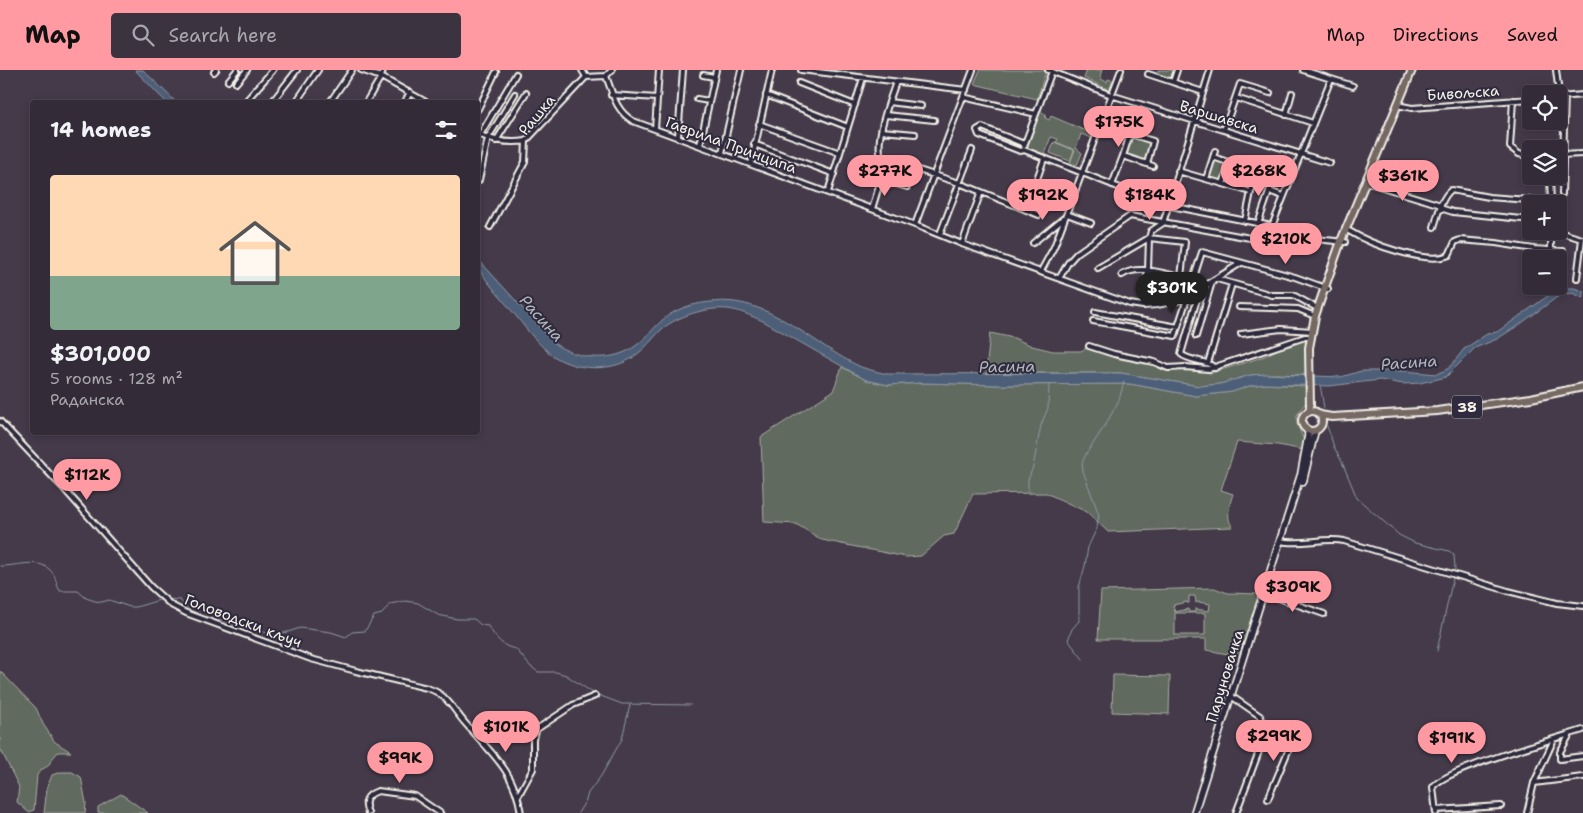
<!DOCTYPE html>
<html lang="en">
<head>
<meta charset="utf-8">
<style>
  body { margin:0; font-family:"Shantell Sans",sans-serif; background:#3b3440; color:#f1f3f6; height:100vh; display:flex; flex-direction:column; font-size:19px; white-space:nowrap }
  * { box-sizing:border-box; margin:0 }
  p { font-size:16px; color:#a9a7ae }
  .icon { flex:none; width:28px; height:28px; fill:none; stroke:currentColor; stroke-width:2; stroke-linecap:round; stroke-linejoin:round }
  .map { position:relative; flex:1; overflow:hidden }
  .side { position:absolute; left:30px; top:30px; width:450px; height:335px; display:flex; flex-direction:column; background:#332c38; border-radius:5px; box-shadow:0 2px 8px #0003,0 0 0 1px #4e4853 }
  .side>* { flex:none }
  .controls { position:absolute; left:1522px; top:15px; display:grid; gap:10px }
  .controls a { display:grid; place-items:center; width:45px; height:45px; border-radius:5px; background:#332c38; box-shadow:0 2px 8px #0003,0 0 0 1px #4e4853; font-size:25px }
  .price { position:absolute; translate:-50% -42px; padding:0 11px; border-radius:18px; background:#ff9aa2; color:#111; font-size:16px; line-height:32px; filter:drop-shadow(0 1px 2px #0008) }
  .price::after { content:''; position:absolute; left:50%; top:30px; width:15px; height:11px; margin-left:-8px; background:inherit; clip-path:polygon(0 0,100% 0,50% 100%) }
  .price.selected { background:#222; color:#fff }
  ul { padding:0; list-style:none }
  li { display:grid; align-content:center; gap:10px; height:265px; padding:0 20px }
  li span { display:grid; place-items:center; height:155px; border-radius:5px; color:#555 }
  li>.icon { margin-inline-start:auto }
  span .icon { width:90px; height:90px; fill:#fffc; stroke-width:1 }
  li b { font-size:21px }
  h2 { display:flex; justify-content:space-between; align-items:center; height:60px; padding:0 20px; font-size:21px }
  header { display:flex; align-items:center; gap:30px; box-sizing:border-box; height:70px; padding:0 25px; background:#ff9aa2; color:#111 }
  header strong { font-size:24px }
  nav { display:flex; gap:28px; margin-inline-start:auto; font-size:18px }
  .search { width:350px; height:45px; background:#3b3440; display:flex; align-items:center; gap:12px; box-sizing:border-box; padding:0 18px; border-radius:5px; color:#a9a7ae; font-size:19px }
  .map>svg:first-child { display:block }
</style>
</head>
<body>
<header>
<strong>Map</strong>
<div class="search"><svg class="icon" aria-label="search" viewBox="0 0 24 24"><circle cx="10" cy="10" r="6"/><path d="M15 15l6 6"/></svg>Search here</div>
<nav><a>Map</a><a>Directions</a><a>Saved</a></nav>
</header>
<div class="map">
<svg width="1583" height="743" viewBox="0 0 1583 743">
  <rect width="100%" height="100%" fill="#443a4a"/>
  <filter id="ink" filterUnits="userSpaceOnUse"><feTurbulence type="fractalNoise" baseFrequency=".02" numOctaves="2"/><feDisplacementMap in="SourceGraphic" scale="10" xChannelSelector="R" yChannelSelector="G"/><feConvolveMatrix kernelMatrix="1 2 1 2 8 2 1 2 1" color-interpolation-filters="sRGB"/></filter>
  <g filter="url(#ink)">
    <path fill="#616a5e" stroke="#aaaea3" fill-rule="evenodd" d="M980 0H1042L1046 1 1037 29 974 14Z
      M1087 0H1102L1100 6 1102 7 1101 9 1107 12 1108 9 1113 11 1110 20 1084 8Z
      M1158 0H1175L1171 9 1158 4Z
      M1039 41 1046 44 1045 48 1049 50 1051 46 1093 64 1092 68 1081 64 1076 78 1082 83 1077 95 1070 93 1075 80 1056 72 1058 69 1051 67 1044 84 1029 80 1027 74Z
      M1132 67 1150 72 1147 89 1144 91 1127 86 1126 84Z
      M1054 72 1074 80 1070 91 1050 83Z
      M1214 89 1228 94 1222 112 1208 108Z
      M1060 121H1071L1072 125 1068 135 1061 129 1059 131 1057 128Z
      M990 263 1014 268 1032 276 1053 281H1081L1086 278 1106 285 1153 294 1167 299 1176 301 1186 299 1211 303 1241 294 1265 286 1278 279 1307 269 1306 305 1276 304 1251 305 1220 314 1199 316 1121 303H986Z
      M842 297 866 310 888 315 921 313 998 315 1130 314 1196 326 1232 322 1249 316 1263 314 1307 316V331L1297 345V354L1304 370V380L1278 375 1237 372 1221 420 1233 424C1230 433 1225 449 1233 457L1108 462 1087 442 1046 423 973 424 954 464 944 466 921 486 906 487 822 470 796 454 764 452 761 367 833 321Z
      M1214 518 1228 523 1259 524 1239 586 1206 580V569H1098L1101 521ZM1189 526H1195L1196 533 1198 532 1210 534 1209 541 1195 539V542H1189L1188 539 1175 542 1173 535 1187 532V533H1189ZM1175 543H1205V565H1175Z
      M0 601 36 638 43 654 55 672 71 682H58L52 689 48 696 41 700 37 705 34 740 28 742 17 732 19 717 0 678Z
      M1113 605 1170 606 1169 644 1112 642Z
      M61 702H72L81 707 86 733 85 743H44L47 718 52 705Z
      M121 724 148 743H98V737Z"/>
    <path fill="#4e5f78" stroke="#9099a5" d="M135 0H143L176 32H166Z
      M478 189 555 274C577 289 611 293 634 277 649 267 658 250 674 242 685 236 698 233 711 232 768 224 812 275 861 297 870 300 879 302 887 304L1121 303 1199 316 1220 314 1251 305 1265 304 1341 307 1361 301H1404L1437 304 1449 298 1464 279 1487 264 1497 262 1559 218H1574L1583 221V228L1572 223 1560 225 1519 255 1497 269 1475 278 1446 307 1442 308 1420 313 1403 314 1380 310 1329 316 1263 314 1249 316 1232 322 1196 326 1130 314 998 315 921 313 888 315 866 310 763 251C751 246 739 240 727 239 706 237 678 246 662 259 653 268 645 279 635 286 614 302 577 301 555 287 540 277 527 260 516 246 503 230 489 215 478 198Z"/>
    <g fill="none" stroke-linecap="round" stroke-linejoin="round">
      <path stroke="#9099a5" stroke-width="1" d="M1320 314 1324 338
        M1327 356 1334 377 1342 392 1357 428 1399 465 1415 473 1449 481 1454 485 1455 499 1437 581
        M1028 424V410L1033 397 1041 355 1048 338 1049 315
        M0 496C17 497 42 485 54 505 56 510 57 516 60 521H78L86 528 95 531 102 532 109 530 130 537H136L163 529
        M167 529 180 530 188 539 209 549 223 550 233 555 243 554 263 562 272 564 288 562 300 558 331 562 346 567 352 562 365 561 374 546 382 544 390 534 405 531 418 533 438 545 457 549H474L481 555 488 556C496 568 502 577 516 579L530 596 538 602H556L566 605 593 623 622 634 691 635
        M1083 589 1068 570 1072 559 1079 551V517L1085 496 1088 477 1097 458 1099 445 1083 401 1082 393 1086 384 1106 354 1119 330 1124 312
        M578 743 586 730 588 723 601 706 622 669 630 635"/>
      <g stroke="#f4f1e8" stroke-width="8">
        <path id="minor" d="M361 0 381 7 426 32
          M582 0 586 7 606 6
          M801 0 966 20
          M1048 0 1111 25 1330 93
          M1303 0 1353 16
          M1556 0 1559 24
          M214 2 216 0
          M1148 4 1203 22
          M703 5 714 7
          M606 6C613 24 615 40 633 51L915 155 962 174 1130 234 1143 236 1157 235 1181 230 1241 193
          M606 6 612 0
          M228 11 237 0
          M896 12C889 32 875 67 881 88L959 113 1039 145
          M1173 12 1177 0
          M236 13 247 0
          M799 13 855 35
          M611 25 657 28
          M766 25 848 57
          M963 27 1036 44
          M1559 27 1583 25
          M1236 28 1313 53
          M697 29 709 31
          M1513 30 1510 77 1519 84 1531 87
          M245 32 273 0
          M272 32 297 0
          M296 32 318 0
          M330 32 352 0
          M366 32 381 7 383 0
          M405 32 410 22
          M889 32 921 36
          M1397 35 1412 38 1531 29
          M478 39 496 2
          M886 45 934 50
          M1286 45 1292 23
          M759 54 840 83
          M655 59 659 0
          M1224 60 1240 14 1270 23
          M882 61 915 64
          M478 64C494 71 509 74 526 71
          M480 65 516 4
          M678 67 683 0
          M496 71 526 23
          M754 74 834 104
          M1024 74 982 57 977 60 979 65 1020 81 1024 80 1161 134 1272 156
          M700 75 716 0
          M1024 76 1052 1
          M722 83 741 0
          M1559 85 1583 84
          M1123 86 1130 64 1153 71 1147 94
          M1213 87 1234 94
          M751 94 772 0
          M1178 101 1251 122
          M855 102 907 117
          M1550 106 1551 134
          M1206 109 1215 81
          M479 110 488 68 515 24
          M1369 113 1441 135
          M1223 114 1230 93
          M1112 115 1123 86 1153 96
          M1269 121 1283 126
          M828 122 863 8
          M1562 124 1565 26
          M1440 138 1453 142 1531 150
          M872 139 881 109
          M1026 140 1044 89
          M1067 144 1091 153
          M1245 151 1251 122 1259 99
          M1258 154 1278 96
          M915 155 973 0
          M1272 156 1331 9
          M1272 156 1273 162 1277 165 1345 172
          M490 157 525 92 526 71 586 7
          M1434 157C1438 145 1441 128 1451 120L1489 127 1529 130
          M1349 161C1370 174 1427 195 1449 185L1455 172 1460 170 1496 173 1534 179 1563 181
          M1556 161 1582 169 1577 208
          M940 164 972 80
          M1033 173 1066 146
          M962 174 981 122
          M1551 180V161
          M1098 198 1149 168 1151 161 1163 153 1210 0
          M1041 201 1054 177 1121 0
          M1122 205C1138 194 1164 204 1181 207L1185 172 1149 168
          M1060 207 1068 193 1077 183 1130 146 1272 172 1275 170 1277 165
          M1217 209 1272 225H1293L1317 238
          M1200 219 1181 284C1190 292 1206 289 1215 298
          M1143 236 1148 201 1149 168
          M1239 237 1298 239 1315 246
          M1095 242 1178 257
          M1093 251 1175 266 1202 182 1295 207 1328 219
          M1241 264 1281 259 1313 261
          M1196 266 1212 212
          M1089 276 1114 284 1154 292 1168 298 1185 297 1209 299 1305 267H1312
          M1208 293 1232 214
          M0 351 65 420 151 517 171 535 186 543 311 589 356 601 427 618C447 624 452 638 465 653 491 683 515 701 521 743
          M1280 471C1301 476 1323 467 1344 471L1508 521 1557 533 1583 536
          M1267 524 1324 544
          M1234 628 1260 646 1267 660 1236 743
          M1267 660 1289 671 1291 674 1268 729
          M1570 664 1560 682V689L1583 686
          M1534 713 1583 707
          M518 726 533 699V669L537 659 573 635 595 626
          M1436 740 1501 736
          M368 743C363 732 366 725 378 721L415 726 440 743
          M1436 743 1433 717C1443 700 1558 668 1583 660
          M1527 743 1534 713 1554 669"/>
      </g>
      <g stroke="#f4f1e8" stroke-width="9">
        <path id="secondary" d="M1303 412 1315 361
          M1194 743 1301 404 1308 366V360"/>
      </g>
      <g stroke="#f4f1e8" stroke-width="10">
        <path id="primary" d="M1302 351a10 10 0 1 1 20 0a10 10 0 1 1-20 0Z
          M1309 342 1310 336 1309 278 1315 246 1341 171 1412 0
          M1320 345 1332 347 1437 341 1531 328 1583 317"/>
      </g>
      <use href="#minor" stroke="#2f2a3d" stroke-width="4"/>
      <use href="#secondary" stroke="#2f2a3d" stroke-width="5.5"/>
      <use href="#primary" stroke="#766964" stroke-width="6"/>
    </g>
  </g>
  <g text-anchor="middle" stroke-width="4" stroke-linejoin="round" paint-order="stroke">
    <rect fill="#2f2a3d" stroke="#b9b5b5" stroke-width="1" x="1452" y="325.5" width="30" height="23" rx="4"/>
    <g font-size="14" font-weight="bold" fill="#f4f1e8">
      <text x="1467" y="342">38</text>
    </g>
    <g font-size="15" fill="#f4f1e8" stroke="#2f2a3d">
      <text transform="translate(1463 23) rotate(-4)" y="5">Бивољска</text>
      <text transform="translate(537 45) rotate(-50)" y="5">Рашка</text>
      <text transform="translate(1219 47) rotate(17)" y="5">Варшавска</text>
      <text transform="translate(731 75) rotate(20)" y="5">Гаврила Принципа</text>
      <text transform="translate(243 551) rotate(21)" y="5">Головодски кључ</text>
      <text transform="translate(1225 606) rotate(-73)" y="5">Паруновачка</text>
    </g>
    <g font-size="16" font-style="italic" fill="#b2b7bb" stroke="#2f2a3d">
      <text transform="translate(542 248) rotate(48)" y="6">Расина</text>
      <text transform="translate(1409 292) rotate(-4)" y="6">Расина</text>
      <text transform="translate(1007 296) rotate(-1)" y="6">Расина</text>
    </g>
  </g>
</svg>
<div class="controls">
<a><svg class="icon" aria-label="locate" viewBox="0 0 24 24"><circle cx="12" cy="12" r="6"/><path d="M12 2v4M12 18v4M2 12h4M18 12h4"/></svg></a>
<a><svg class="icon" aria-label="layers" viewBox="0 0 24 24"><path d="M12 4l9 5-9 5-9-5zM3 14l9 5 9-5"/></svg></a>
<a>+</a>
<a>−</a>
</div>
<b class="price" style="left:1119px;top:78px">$175K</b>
<b class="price" style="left:885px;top:127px">$277K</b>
<b class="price" style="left:1259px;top:127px">$268K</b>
<b class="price" style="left:1403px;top:132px">$361K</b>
<b class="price" style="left:1043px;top:151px">$192K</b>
<b class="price" style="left:1150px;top:151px">$184K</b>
<b class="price" style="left:1286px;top:195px">$210K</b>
<b class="price selected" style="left:1172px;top:244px">$301K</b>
<b class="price" style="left:87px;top:431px">$112K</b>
<b class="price" style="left:1293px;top:543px">$309K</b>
<b class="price" style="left:506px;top:683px">$101K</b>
<b class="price" style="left:1274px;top:692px">$299K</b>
<b class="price" style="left:1452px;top:694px">$191K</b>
<b class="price" style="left:400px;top:714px">$99K</b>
<section class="side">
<h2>14 homes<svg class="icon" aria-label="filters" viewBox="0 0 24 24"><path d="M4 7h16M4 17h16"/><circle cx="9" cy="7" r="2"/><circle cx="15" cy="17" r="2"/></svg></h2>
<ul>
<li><span style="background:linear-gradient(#ffd9b3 65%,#7fa58c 0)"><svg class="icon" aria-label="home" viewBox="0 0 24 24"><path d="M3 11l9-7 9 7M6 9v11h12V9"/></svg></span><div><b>$301,000</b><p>5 rooms · 128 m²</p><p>Раданска</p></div></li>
</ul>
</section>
</div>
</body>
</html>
